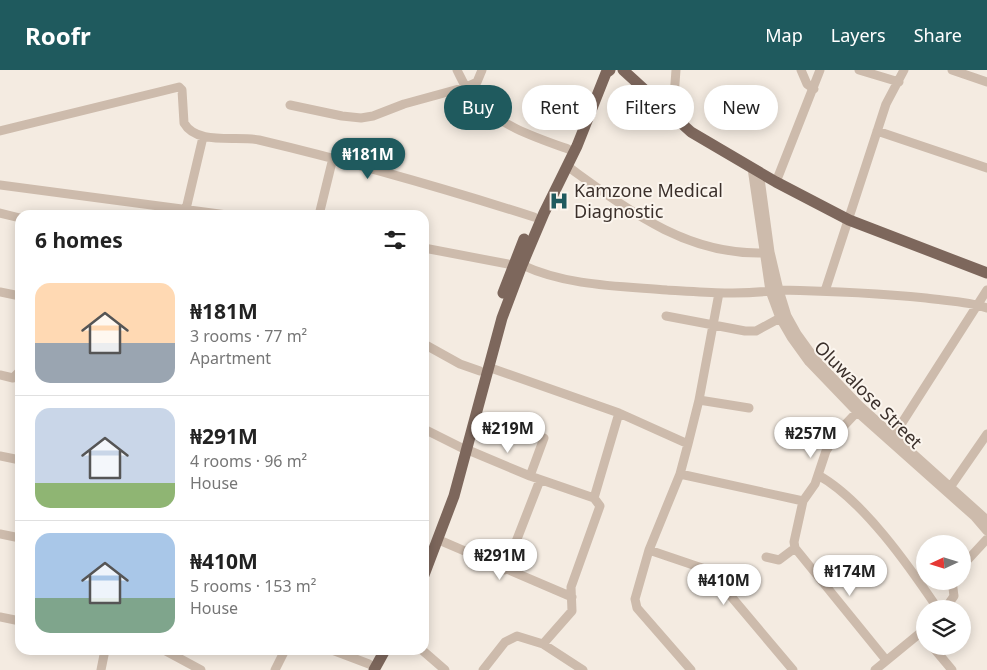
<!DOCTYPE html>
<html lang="en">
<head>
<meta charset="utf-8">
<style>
  body { margin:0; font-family:"Noto Sans",sans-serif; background:#f2f2f2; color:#222; height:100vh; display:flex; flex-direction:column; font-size:19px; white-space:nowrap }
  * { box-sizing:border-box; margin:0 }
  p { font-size:16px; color:#767676 }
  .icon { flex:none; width:28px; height:28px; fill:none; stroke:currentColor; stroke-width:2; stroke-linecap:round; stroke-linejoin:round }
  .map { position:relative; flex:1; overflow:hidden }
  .sheet { position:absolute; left:15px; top:140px; width:414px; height:445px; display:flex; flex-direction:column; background:#fff; border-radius:15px; box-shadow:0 2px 12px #0003 }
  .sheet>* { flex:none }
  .hud { position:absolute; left:444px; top:15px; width:468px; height:45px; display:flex; gap:10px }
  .needle { width:32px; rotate:266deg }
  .tools { position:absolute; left:916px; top:465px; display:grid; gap:10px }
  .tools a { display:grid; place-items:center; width:55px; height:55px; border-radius:50%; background:#fff; box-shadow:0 2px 12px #0003; font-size:25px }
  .price { position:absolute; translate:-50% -42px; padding:0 11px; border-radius:18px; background:#fff; color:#222; font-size:16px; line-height:32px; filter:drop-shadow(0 1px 2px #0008) }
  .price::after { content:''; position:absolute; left:50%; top:30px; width:15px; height:11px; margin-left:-8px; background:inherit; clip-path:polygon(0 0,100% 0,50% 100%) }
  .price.selected { background:#1f5a5e; color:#fff }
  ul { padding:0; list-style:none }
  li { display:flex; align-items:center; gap:15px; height:125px; padding:0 20px }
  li+li { border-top:1px solid #e0e0e0 }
  li span { display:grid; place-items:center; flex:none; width:140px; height:100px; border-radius:15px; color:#555 }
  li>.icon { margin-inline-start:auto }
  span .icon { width:60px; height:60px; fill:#fffc; stroke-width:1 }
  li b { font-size:21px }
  h2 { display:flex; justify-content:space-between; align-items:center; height:60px; padding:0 20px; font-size:21px }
  .chip { padding:0 18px; border-radius:22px; background:#fff; box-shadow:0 2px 12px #0003; font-size:18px; line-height:45px }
  .chip.selected { background:#1f5a5e; color:#fff }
  header { display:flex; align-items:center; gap:30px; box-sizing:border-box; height:70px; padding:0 25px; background:#1f5a5e; color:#fff }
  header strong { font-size:24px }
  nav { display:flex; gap:28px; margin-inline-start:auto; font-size:18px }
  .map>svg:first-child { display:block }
</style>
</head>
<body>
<header>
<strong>Roofr</strong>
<nav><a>Map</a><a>Layers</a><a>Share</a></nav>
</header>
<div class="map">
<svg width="987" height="600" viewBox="0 0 987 600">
  <rect width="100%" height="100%" fill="#f4ebe1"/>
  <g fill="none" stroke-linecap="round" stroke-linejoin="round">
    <path stroke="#cdbbac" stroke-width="9" d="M457 0C462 10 467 22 475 30 498 55 537 68 568 79
      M801 0 807 14 814 19
      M859 0 899 12
      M952 0 987 12
      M290 35 342 46 361 48 373 46 404 34 466 17 477 12 482 0
      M664 37 674 27 676 0
      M0 61 179 17 182 20 184 53C197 76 237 65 259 70 352 92 443 118 534 147
      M877 61 987 98
      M567 96C627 139 685 185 763 183
      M752 98 770 221 780 248 791 267 809 292 857 342 975 447 987 461
      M759 101 770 182 779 220 787 246 797 264 815 289 859 335 987 450
      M776 112 820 0
      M0 115 227 145
      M186 139 203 67
      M0 143 20 148
      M319 145 333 88
      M424 178 513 195
      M522 195C567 216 618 216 667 220 701 222 736 225 770 221
      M779 220C828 221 877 223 926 228 946 231 968 231 987 238
      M825 221 886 34 904 0
      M0 222 20 226
      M666 246 745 261H756L780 248
      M424 274 460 294 480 301
      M488 297 619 343 688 374
      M0 305 13 308 20 301
      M699 330 749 338
      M857 342 839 361 826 381 815 414 803 431 794 472 795 478 886 590
      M800 358 839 361
      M424 359 462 378
      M891 370 987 220
      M468 380 530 406 594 428 600 436 571 517 572 541 543 574
      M0 386 20 390
      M680 404 803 431
      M818 405C863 430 909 496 938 539
      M530 406 544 368
      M951 416 987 364
      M594 428 619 343
      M0 464 20 468
      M439 470 572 527
      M649 480 705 499 713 505 793 600
      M766 487 779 490 795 478
      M962 496 987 469
      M505 500 540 410
      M945 539 954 526 952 511
      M0 547 20 551
      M932 576 952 600
      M164 580 201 600
      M332 580 369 594
      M422 580 445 600
      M101 600 105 580
      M275 600 285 580
      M483 600 505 572 517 566 543 574 583 600
      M691 600 637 538 635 529 649 480 680 404 688 374 699 330 719 223
      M875 600 925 559"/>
    <path stroke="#7d675c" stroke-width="11" d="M623 0 691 62 776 112 849 150 987 203
      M503 223 524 169
      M424 505 454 426 502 248 522 195 544 143 577 76 606 3 610 0
      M374 600 385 580"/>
  </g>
  <defs>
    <g id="hospital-bare" transform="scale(1.5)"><path d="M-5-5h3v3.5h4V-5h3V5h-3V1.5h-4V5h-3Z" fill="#1f5a5e" stroke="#fbf5ee" stroke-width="2.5" paint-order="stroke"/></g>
  </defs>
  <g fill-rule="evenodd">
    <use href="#hospital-bare" x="559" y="131"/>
  </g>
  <g text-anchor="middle" stroke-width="4" stroke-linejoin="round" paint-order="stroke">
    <g font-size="18" fill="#3b302b" stroke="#fbf5ee" text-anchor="start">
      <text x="574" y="127">Kamzone Medical<tspan x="574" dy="21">Diagnostic</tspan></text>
    </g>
    <g font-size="18" fill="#3b302b" stroke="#fbf5ee">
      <text transform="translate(868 325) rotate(45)" y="6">Oluwalose Street</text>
    </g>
  </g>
</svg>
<div class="tools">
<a><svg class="needle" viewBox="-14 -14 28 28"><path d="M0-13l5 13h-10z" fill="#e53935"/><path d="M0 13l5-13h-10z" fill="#767676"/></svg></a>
<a><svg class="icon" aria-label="layers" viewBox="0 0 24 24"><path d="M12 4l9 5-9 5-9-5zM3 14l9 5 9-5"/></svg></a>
</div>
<b class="price selected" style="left:368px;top:110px">₦181M</b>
<b class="price" style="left:508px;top:384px">₦219M</b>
<b class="price" style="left:811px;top:389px">₦257M</b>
<b class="price" style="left:500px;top:511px">₦291M</b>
<b class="price" style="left:850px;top:527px">₦174M</b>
<b class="price" style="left:724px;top:536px">₦410M</b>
<div class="hud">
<a class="chip selected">Buy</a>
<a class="chip">Rent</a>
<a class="chip">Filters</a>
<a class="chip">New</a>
</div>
<section class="sheet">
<h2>6 homes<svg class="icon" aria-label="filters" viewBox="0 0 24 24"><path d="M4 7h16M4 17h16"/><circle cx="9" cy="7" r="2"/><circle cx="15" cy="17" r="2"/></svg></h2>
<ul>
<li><span style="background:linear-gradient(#ffd9b3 60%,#9aa5b1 0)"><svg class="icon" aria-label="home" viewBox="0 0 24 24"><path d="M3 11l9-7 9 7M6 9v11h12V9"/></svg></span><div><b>₦181M</b><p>3 rooms · 77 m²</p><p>Apartment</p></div></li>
<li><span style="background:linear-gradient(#c9d6e8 75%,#8fb573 0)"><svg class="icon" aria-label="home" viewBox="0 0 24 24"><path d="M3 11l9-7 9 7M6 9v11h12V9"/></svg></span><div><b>₦291M</b><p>4 rooms · 96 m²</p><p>House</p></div></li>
<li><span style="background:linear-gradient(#a9c7e8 65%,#7fa58c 0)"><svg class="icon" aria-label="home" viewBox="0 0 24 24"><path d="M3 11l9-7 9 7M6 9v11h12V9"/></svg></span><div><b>₦410M</b><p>5 rooms · 153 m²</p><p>House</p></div></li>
</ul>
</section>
</div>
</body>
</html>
